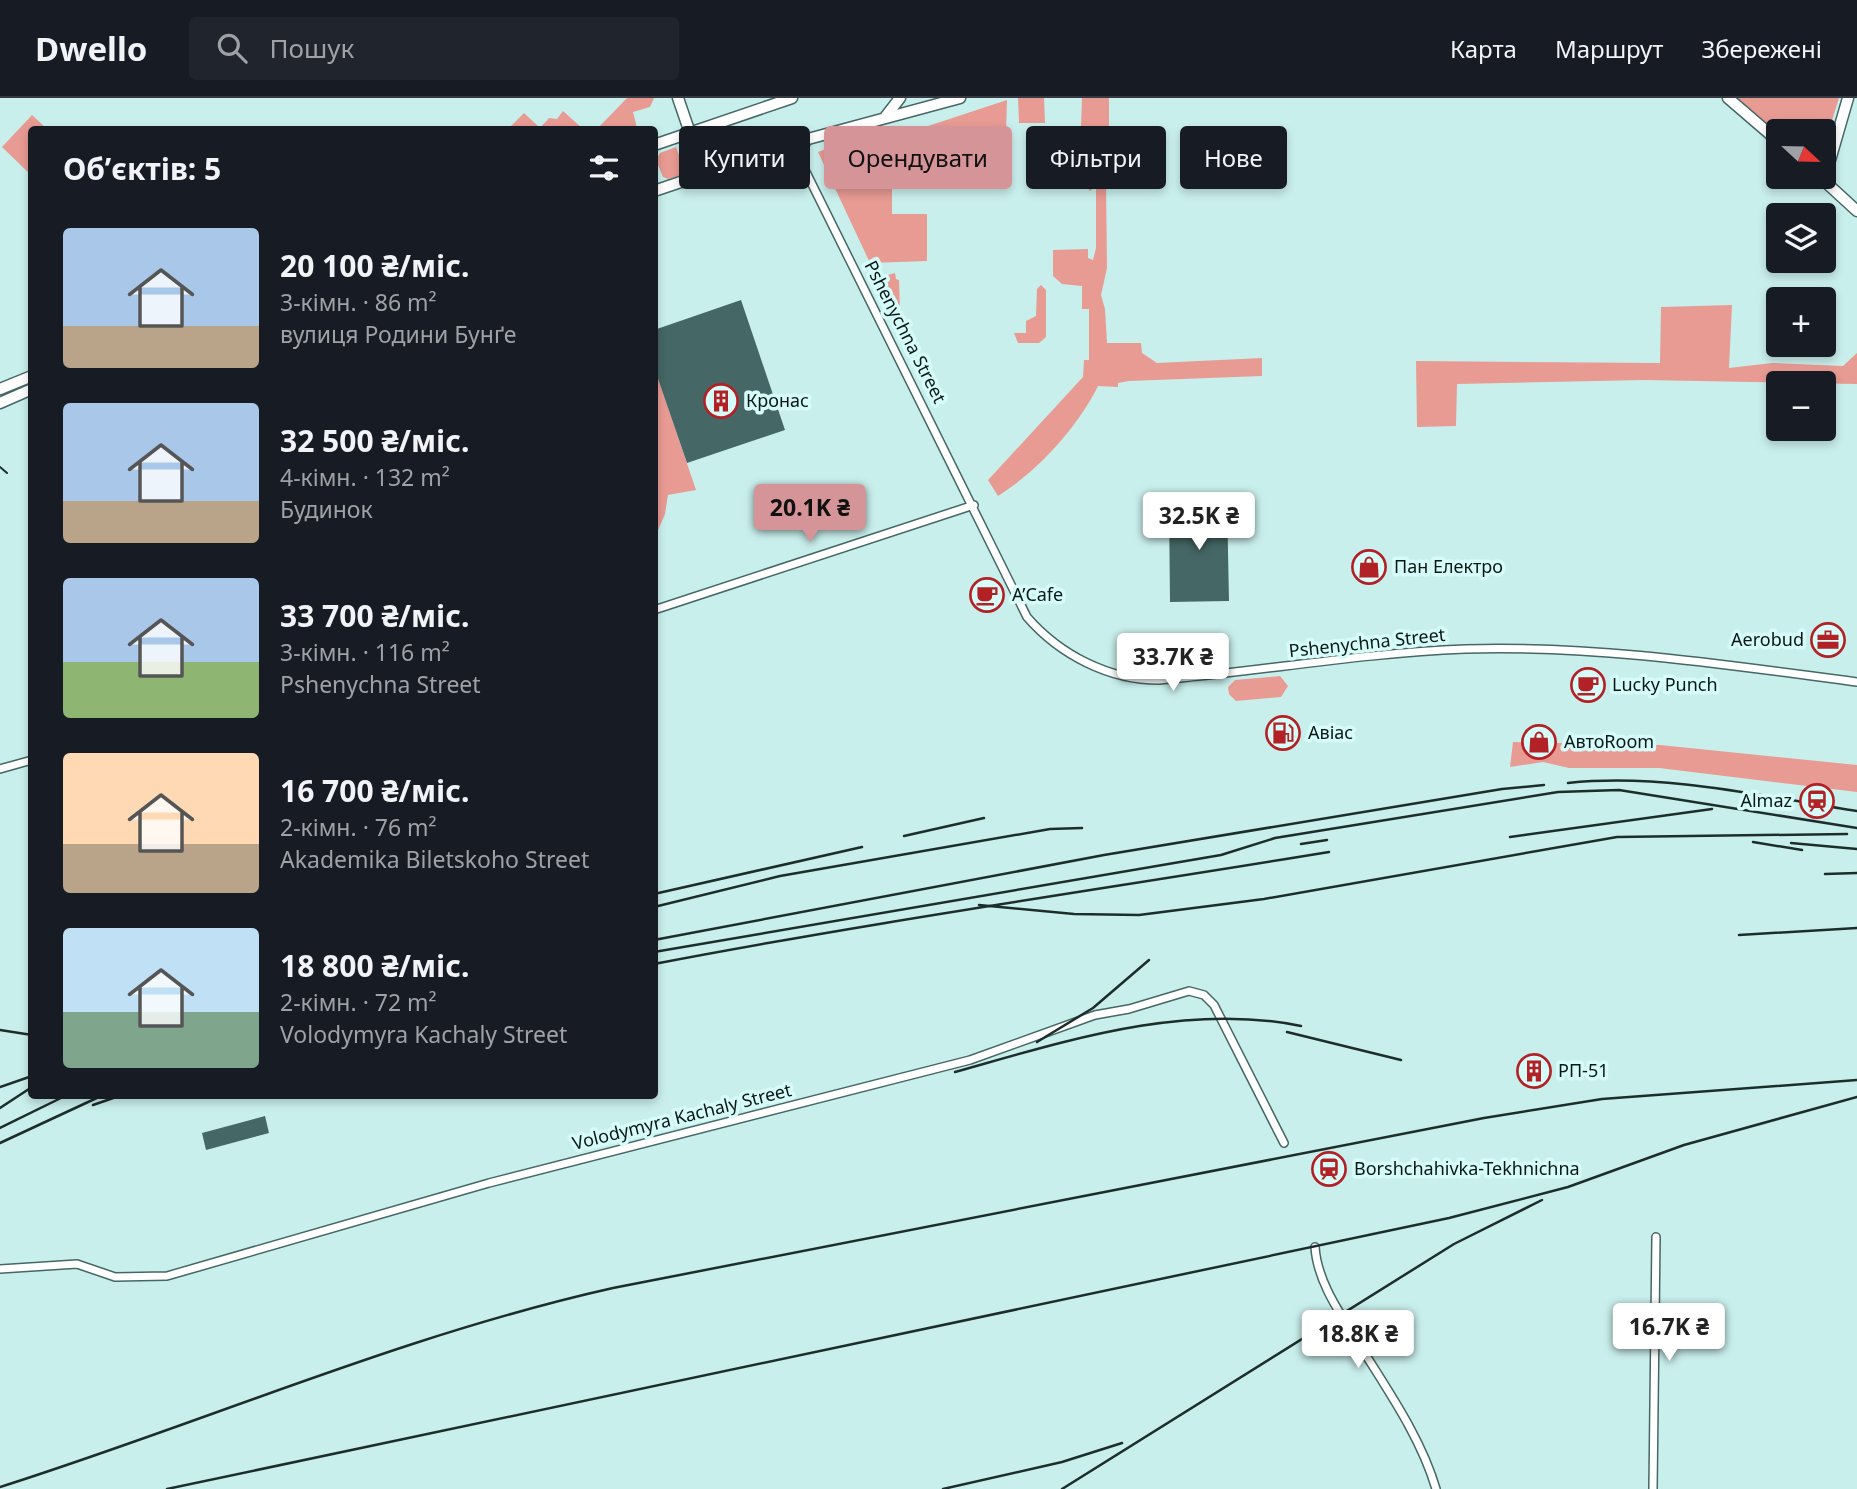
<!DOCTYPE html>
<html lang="uk">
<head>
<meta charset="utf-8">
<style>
  body { margin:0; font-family:"Noto Sans",sans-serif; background:#20242c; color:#f1f3f6; height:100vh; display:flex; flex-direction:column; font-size:26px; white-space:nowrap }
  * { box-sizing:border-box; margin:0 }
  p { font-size:23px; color:#9ea1a6 }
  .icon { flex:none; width:38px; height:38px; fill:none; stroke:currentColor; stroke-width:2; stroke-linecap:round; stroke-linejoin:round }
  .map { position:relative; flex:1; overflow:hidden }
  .details { position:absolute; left:28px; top:28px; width:630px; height:973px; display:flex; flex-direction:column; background:#171b24; border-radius:7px; box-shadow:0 4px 10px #0003 }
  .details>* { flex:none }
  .hud { position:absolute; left:679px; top:28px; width:665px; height:63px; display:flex; gap:14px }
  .needle { width:46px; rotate:112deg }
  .buttons { position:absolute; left:1766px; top:21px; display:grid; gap:14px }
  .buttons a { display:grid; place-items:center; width:70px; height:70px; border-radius:7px; background:#171b24; box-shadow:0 4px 10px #0003; font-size:35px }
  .price { position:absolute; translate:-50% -60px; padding:0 16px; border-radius:7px; background:#fff; color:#222; font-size:23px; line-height:46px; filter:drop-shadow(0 2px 4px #0008) }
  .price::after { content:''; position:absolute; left:50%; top:42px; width:21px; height:16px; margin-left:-10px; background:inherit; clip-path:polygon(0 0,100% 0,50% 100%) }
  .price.selected { background:#d59498; color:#111 }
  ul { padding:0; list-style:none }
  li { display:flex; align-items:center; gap:21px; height:175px; padding:0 35px }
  li span { display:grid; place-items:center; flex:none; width:196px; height:140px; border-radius:7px; color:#555 }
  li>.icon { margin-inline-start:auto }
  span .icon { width:84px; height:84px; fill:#fffc; stroke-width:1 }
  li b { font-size:30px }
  h2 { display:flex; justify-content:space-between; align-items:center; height:84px; padding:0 35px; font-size:30px }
  .tag { padding:0 24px; border-radius:7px; background:#171b24; box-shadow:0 4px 10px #0003; font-size:24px; line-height:63px }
  .tag.selected { background:#d59498; color:#111 }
  header { display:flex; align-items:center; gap:42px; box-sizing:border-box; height:98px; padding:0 35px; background:#171b24; border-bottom:2px solid #363941 }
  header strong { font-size:33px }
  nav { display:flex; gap:38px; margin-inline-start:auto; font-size:24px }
  .search { width:490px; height:63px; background:#20242c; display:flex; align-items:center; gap:18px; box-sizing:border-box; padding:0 24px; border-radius:7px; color:#9ea1a6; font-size:26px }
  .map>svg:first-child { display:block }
</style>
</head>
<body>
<header>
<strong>Dwello</strong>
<div class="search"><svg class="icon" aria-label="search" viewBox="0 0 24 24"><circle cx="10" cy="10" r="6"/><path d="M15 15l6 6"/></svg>Пошук</div>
<nav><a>Карта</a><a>Маршрут</a><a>Збережені</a></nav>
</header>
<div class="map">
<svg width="1857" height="1391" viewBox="0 0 1857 1391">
  <rect width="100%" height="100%" fill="#c9efec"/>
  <path fill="#e89b93" d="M627 0H654L650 9 633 14 637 30 597 31Z
    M1018 0H1044L1045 25H1019Z
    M1082 0H1109V35L1106 36 1111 50 1106 81 1107 170 1101 197 1105 211 1107 245H1141L1142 255 1157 265 1262 260V278L1129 283 1118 285V289L1098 288C1077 330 1038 373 998 398L988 382 1083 279 1084 262H1089V211H1082V188L1062 186 1053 178V152L1088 151V160L1093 162 1096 150V47L1091 36 1092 92 1089 93 1088 57H1067L1065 84 1057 83 1052 77V43L1060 42V36H1053V29L1081 28Z
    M1733 0H1839L1824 48V33H1778V39Z
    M1007 2 1006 36H962V58L941 57 940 53 892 55V116H927V163L870 165 818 54 870 34 916 32Z
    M563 13 583 31 510 29 524 15 540 30 549 20 557 21Z
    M32 17 47 31 32 32 31 77 2 49Z
    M676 49 686 76 668 81 663 79 656 62 660 55Z
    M895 175 896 181 899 182 900 213 915 252 877 180Z
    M1041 187 1046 192V239L1039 245H1018L1014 235H1026V223L1036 218 1037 191Z
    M1732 207 1729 270 1772 265 1843 268 1857 255V286L1644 282 1457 286 1456 328 1417 329 1416 263 1660 265 1661 209Z
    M656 274 696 392 668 397 665 416 655 439Z
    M1280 578 1288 588 1281 599 1236 603 1229 596 1228 589 1235 582Z
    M1513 644 1660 647 1857 667V694L1659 670H1569L1543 664 1510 669Z"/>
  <path fill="#456765" d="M741 202 785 332 687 365 654 269V232Z
    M1227 403 1229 503 1170 504 1169 404Z
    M265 1018 269 1035 206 1052 202 1035Z"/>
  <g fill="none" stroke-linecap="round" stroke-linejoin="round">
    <g stroke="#456765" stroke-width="10">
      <path id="street" d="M808 41 801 57 802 66 1027 519C1060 557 1109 582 1159 582 1261 573 1363 555 1465 551 1597 547 1727 567 1857 584
        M775 53 789 57 802 66
        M654 512 974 407
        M0 671 32 662
        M1315 1149C1317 1181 1337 1211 1354 1238 1383 1286 1420 1336 1436 1391
        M0 1171 77 1166 115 1179 167 1178 489 1085 970 962 1095 917 1129 911 1189 893 1204 897 1214 907 1284 1045
        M1653 1391 1656 1139"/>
    </g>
    <g stroke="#456765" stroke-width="13">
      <path id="secondary" d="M678 0 690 35
        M1728 0 1778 43
        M886 18 900 0
        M654 47 792 0
        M1820 79 1857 113
        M1824 83 1848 0
        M654 93 808 41 960 0
        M0 291 32 278
        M0 305 32 291"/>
    </g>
    <use href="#street" stroke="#fff" stroke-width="7"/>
    <use href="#secondary" stroke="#fff" stroke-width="10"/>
    <path stroke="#1d2d2c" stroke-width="2" d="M0 369 7 375"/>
    <path stroke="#1d2d2c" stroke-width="2.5" d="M1568 685C1665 675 1762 698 1857 713
      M904 738 984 720
      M1510 739 1712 711
      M1753 744 1802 752
      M1791 745 1857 751
      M1301 746 1327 742
      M1825 776 1857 775
      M654 796 862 749
      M979 807 1074 816 1139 817 1264 801 1617 739 1847 736
      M654 809 780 778 1050 731 1082 730
      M1739 837 1857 830
      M654 842 1104 757 1502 691 1544 687
      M654 854 1221 757 1275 740 1558 694 1619 692 1857 730
      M654 866C878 823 1104 791 1329 754
      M0 932 32 937
      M1287 934 1401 962
      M1037 944 1093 910 1149 862
      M955 974C1066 943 1184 904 1301 928
      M0 989 32 978
      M93 1007 119 998
      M0 1010 32 989
      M0 1030 65 998
      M0 1045 101 998
      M0 1389C205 1324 403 1237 613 1190L1484 1020 1602 1001 1857 982
      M167 1391 1449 1120 1568 1089 1684 1047 1857 999
      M943 1391 1062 1364 1122 1345
      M1062 1391 1454 1146 1542 1102"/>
  </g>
  <defs>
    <g id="building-ring" transform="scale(1.75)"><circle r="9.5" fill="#d6fcf9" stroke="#b22126" stroke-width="1.5"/><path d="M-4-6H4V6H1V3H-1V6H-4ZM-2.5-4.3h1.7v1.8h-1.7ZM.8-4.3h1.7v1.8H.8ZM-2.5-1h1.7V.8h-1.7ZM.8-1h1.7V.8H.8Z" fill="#b22126"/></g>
    <g id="shop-ring" transform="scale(1.75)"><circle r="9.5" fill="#d6fcf9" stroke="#b22126" stroke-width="1.5"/><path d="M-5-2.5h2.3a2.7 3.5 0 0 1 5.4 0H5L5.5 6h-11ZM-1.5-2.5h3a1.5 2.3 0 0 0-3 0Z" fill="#b22126"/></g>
    <g id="cafe-ring" transform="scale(1.75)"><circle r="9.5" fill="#d6fcf9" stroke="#b22126" stroke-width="1.5"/><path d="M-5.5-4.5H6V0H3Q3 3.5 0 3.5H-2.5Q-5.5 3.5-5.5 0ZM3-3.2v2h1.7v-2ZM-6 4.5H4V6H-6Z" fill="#b22126"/></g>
    <g id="office-ring" transform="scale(1.75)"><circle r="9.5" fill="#d6fcf9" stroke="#b22126" stroke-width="1.5"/><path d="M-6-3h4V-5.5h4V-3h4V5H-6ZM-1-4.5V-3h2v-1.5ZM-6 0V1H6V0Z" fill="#b22126"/></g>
    <g id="fuel-ring" transform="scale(1.75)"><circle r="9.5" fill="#d6fcf9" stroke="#b22126" stroke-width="1.5"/><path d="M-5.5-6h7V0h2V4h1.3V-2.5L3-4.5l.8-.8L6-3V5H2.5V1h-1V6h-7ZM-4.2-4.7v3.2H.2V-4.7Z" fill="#b22126"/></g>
    <g id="station-ring" transform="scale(1.75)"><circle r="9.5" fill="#d6fcf9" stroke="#b22126" stroke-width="1.5"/><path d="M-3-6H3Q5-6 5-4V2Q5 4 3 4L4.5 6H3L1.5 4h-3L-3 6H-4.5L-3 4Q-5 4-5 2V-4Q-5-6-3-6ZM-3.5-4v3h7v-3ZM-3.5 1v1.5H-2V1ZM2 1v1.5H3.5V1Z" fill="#b22126"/></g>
  </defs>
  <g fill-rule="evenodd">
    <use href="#building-ring" x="721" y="303"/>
    <use href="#shop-ring" x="1369" y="469"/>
    <use href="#cafe-ring" x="987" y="497"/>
    <use href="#office-ring" x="1828" y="542"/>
    <use href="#cafe-ring" x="1588" y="587"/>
    <use href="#fuel-ring" x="1283" y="635"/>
    <use href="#shop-ring" x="1539" y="644"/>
    <use href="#station-ring" x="1817" y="703"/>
    <use href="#building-ring" x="1534" y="973"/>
    <use href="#station-ring" x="1329" y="1071"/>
  </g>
  <g text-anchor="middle" stroke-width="7" stroke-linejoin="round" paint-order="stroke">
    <g font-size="18" fill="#091716" stroke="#d6fcf9">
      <text transform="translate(905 234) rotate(63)" y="6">Pshenychna Street</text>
      <text transform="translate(1367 545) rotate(-6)" y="6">Pshenychna Street</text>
      <text transform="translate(682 1019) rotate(-14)" y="6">Volodymyra Kachaly Street</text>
    </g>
    <g font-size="18" fill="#091716" stroke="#d6fcf9" text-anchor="start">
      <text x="746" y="309">Кронас</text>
      <text x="1394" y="475">Пан Електро</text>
      <text x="1012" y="503">A’Cafe</text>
      <text x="1804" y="548" text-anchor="end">Aerobud</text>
      <text x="1612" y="593">Lucky Punch</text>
      <text x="1308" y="641">Авіас</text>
      <text x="1564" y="650">АвтоRoom</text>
      <text x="1792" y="709" text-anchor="end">Almaz</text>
      <text x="1558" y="979">РП-51</text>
      <text x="1354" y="1077">Borshchahivka-Tekhnichna</text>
    </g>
  </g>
</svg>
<div class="buttons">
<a><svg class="needle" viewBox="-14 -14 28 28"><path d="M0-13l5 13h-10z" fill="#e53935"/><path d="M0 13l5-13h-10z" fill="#9ea1a6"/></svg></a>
<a><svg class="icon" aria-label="layers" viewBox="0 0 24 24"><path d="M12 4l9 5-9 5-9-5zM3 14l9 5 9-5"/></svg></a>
<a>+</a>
<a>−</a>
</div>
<b class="price selected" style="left:810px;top:446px">20.1K ₴</b>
<b class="price" style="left:1199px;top:454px">32.5K ₴</b>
<b class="price" style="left:1173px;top:595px">33.7K ₴</b>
<b class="price" style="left:1669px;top:1265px">16.7K ₴</b>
<b class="price" style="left:1358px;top:1272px">18.8K ₴</b>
<div class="hud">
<a class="tag">Купити</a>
<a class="tag selected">Орендувати</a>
<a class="tag">Фільтри</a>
<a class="tag">Нове</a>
</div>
<section class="details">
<h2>Об’єктів: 5<svg class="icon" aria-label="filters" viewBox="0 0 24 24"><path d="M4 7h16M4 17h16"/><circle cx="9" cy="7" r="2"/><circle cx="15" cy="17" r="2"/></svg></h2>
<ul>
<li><span style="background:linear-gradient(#a9c7e8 70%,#b9a48a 0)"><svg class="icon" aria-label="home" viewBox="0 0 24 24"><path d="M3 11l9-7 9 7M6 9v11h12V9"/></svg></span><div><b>20 100 ₴/міс.</b><p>3-кімн. · 86 m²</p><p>вулиця Родини Бунґе</p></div></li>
<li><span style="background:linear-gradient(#a9c7e8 70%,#b9a48a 0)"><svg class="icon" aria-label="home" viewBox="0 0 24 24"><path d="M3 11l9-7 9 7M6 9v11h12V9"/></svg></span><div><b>32 500 ₴/міс.</b><p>4-кімн. · 132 m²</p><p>Будинок</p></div></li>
<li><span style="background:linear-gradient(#a9c7e8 60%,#8fb573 0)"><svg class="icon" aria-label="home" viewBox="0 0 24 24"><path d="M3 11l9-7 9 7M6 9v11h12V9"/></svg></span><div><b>33 700 ₴/міс.</b><p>3-кімн. · 116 m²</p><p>Pshenychna Street</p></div></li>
<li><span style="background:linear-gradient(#ffd9b3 65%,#b9a48a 0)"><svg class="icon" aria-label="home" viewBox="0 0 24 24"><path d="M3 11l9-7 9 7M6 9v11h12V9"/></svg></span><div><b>16 700 ₴/міс.</b><p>2-кімн. · 76 m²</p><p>Akademika Biletskoho Street</p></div></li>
<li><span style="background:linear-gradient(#bfe0f5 60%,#7fa58c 0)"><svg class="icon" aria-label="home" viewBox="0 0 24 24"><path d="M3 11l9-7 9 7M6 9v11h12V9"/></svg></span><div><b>18 800 ₴/міс.</b><p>2-кімн. · 72 m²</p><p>Volodymyra Kachaly Street</p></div></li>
</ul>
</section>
</div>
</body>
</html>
